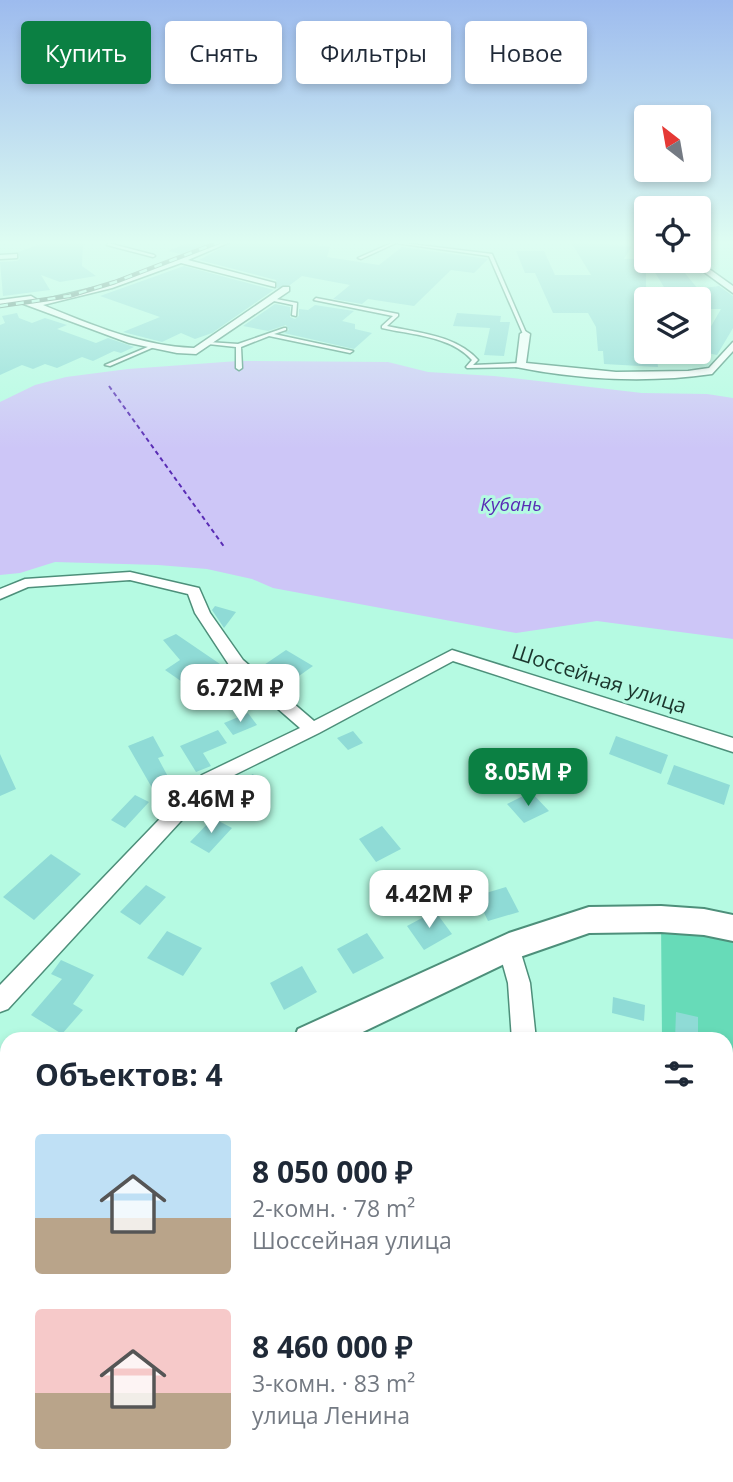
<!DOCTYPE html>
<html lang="ru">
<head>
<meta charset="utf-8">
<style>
  body { margin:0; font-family:"Open Sans",sans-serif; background:#f6f6f7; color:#1f2937; height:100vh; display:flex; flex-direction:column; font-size:26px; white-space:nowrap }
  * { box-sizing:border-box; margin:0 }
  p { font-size:23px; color:#747a83 }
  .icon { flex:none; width:38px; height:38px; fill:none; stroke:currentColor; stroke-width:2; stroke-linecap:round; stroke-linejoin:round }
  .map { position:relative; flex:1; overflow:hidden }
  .drawer { position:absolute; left:0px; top:1032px; width:733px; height:450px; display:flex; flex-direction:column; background:#fff; border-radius:21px 21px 0 0; box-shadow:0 4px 10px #0003 }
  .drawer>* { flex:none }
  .hud { position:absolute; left:21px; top:21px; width:691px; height:63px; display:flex; gap:14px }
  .needle { width:46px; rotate:329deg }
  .tools { position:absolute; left:634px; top:105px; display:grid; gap:14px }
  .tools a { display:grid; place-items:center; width:77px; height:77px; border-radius:7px; background:#fff; box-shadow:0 4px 10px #0003; font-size:35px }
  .price { position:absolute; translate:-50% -60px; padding:0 16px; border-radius:14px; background:#fff; color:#222; font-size:23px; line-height:46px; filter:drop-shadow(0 2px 4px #0008) }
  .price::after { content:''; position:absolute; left:50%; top:42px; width:21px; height:16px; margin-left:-10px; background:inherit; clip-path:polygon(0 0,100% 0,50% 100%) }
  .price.active { background:#0b8043; color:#fff }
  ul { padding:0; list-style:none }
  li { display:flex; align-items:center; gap:21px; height:175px; padding:0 35px }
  li span { display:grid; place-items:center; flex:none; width:196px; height:140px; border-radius:7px; color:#555 }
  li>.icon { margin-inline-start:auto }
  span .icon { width:84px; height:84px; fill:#fffc; stroke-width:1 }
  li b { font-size:30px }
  h2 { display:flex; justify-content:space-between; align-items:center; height:84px; padding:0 35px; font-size:30px }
  .chip { padding:0 24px; border-radius:7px; background:#fff; box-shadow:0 4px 10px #0003; font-size:24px; line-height:63px }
  .chip.active { background:#0b8043; color:#fff }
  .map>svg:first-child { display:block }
</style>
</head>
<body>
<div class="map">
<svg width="733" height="1482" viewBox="0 0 733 1482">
  <rect width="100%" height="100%" fill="#b5fae2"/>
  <path fill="#67dbb8" d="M661 919 733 928V1482H664V1475H726V1040L662 1039Z"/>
  <path fill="#cdc6f7" d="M238 361 388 362 428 372 494 376 642 393 707 394 733 398V639L597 621 516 633 273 588 252 579 207 569 158 565 55 562 20 573 0 575V402L35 385 66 377 128 369Z"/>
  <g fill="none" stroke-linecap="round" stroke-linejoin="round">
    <path stroke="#592cb5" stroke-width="2" stroke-dasharray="4.5 3.5" stroke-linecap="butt" d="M109 386 225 548"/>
  </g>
  <path fill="#8fdbd6" d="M46 242H83L82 266 96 276 60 282 41 275 50 290 3 296 0 262 17 261 20 258 18 252Z
    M190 242H214L181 254 168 251Z
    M232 242H322L318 246 330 247 327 257 379 265 402 247 488 259 474 273 451 270 414 306 368 299 362 304 333 299 350 285 302 276 290 285 277 288 276 280 199 260Z
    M571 242 632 246 624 259H646V352H656L658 367 604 364 603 351H598L596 327 588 313H553L535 273H525L516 251H544L555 275H591Z
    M648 261H675L698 289 719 286 733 296V328L717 355 698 351V349L721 309H698V297H670Z
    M184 266 274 290 275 289 212 333 195 339 181 333 162 342 123 332 160 317 100 296Z
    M275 304 290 307V317L295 319 299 316V309L308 310 315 305 354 311 342 321 355 324V329L372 333 354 349 284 333 289 330 286 325 268 331 243 326Z
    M17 313 19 318 32 323 45 318 67 325 57 329 96 343 108 338 134 347 121 353 114 351 93 361 82 357 57 368 45 364 33 369 22 365 0 375V325L5 323 2 316Z
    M457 313 501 316 500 322H510L504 356 484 355 490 328 453 326Z
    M215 606 236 612 224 628 212 610Z
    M176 634 220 664 188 686 165 670 180 660 163 640Z
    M286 650 313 666 282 688 258 669Z
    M248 713 257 725 233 735 224 723Z
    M218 730 227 743 203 753 211 766 196 772 180 746Z
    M353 731 363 743 348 750 337 738Z
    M153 736 164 756 158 758 173 786 155 793 128 746Z
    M616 736 668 755 661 774 609 754Z
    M0 754 16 789 0 796Z
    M674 765 730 785 724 805 667 784Z
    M253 774 270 796 249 807 233 785Z
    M531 792 549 811 524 823 507 804Z
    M135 795 149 802 125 828 111 820Z
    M213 818 232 828 209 853 190 842Z
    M382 826 401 849 376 862 359 839Z
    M51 854 81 874 34 920 3 897Z
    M146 885 166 897 140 925 120 912Z
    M506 887 519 912 488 921 476 896Z
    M435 911 452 934 424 950 407 926Z
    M167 931 202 948 183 976 147 958Z
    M367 933 384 958 353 974 337 949Z
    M61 960 94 975 73 1004 83 1010 62 1034 31 1015 62 979 51 974Z
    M302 966 317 992 284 1010 270 983Z
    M613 997 645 1005 644 1021 612 1013Z
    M676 1012 698 1017V1040H675Z"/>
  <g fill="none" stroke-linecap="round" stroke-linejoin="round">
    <g stroke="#4d8f7a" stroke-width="3">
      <path id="lane" d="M394 242 492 254 527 335 523 334 489 256 396 243 361 259 358 258Z
        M108 243 154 255 155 256 153 257 107 245Z
        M271 298 297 303 296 316 292 315 293 305 269 300Z
        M316 298 398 314V316L387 326C418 333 456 335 478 360L473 365 520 363 523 365 520 367 467 368 466 367 472 360C451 336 412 335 382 328V326L393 316 314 300Z
        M284 328H286V330L274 334 353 351 350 353 269 336 241 347 242 368 239 370 236 368V347L208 344 206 343 208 342 238 344Z
        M150 346 154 347 110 366 105 365Z"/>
    </g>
    <g stroke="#4d8f7a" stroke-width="3">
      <path id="street" d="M220 242H230L188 260 275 283V287L181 263 112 288 43 305C92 325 141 346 194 348L283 287H289V291L196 354 177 353 129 343 21 303 0 306V300L31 296 36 299 34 302 106 285Z
        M17 254V258L0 259V255Z
        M689 261H698L733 286V293Z
        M525 331 530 334 526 363 616 372 688 371 709 368 733 342V351L712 374C649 383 579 380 516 367L520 334Z
        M130 572 199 588 210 613 243 660 314 721 452 650 733 738V752L453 661 319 733 214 785 8 1009 0 1012V985L202 775 300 728 231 668 195 613 188 594 130 580 28 587 0 599V589L25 579Z
        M509 937 517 940 530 983 536 1040H512L508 983 498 947 501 940Z
        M7 1416V1461L0 1464V1419Z
        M136 1475H168L165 1482H133Z
        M476 1475H508L507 1482H475Z"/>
    </g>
    <g stroke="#4d8f7a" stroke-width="4">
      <path id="secondary" d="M661 906 704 909 733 915V941L704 935 661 932 589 933 517 958 346 1040H294L298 1029 509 933 589 907Z
        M7 1166V1202L0 1205V1169Z"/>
    </g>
    <use href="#lane" fill="#fff" fill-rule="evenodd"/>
    <use href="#street" fill="#fff" fill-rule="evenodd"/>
    <use href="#secondary" fill="#fff" fill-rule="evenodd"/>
    <g stroke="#4d7568" stroke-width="4.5">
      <path id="rail" d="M0 306 69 296 115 282 219 242"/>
    </g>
    <use href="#rail" stroke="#b5fae2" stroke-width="2.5" stroke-dasharray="8" stroke-linecap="butt"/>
  </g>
  <linearGradient id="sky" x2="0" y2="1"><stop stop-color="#9dbbee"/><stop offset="0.54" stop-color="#defdf2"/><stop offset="1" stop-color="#defdf2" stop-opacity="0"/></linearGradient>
  <rect width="733" height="449" fill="url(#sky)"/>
  <g text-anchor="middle" stroke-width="6" stroke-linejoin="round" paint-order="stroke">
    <g font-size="19" font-style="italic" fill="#592cb5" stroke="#b5fae2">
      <text x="511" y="511">Кубань</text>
    </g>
    <g font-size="21" fill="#1b362d" stroke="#b5fae2">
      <text transform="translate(599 679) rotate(18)" y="7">Шоссейная улица</text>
    </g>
  </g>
</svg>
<div class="tools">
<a><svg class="needle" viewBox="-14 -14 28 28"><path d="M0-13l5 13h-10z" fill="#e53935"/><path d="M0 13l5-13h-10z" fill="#747a83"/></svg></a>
<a><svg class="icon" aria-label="locate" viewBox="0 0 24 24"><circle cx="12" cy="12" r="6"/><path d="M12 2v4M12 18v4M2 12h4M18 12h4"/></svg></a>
<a><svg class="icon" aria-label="layers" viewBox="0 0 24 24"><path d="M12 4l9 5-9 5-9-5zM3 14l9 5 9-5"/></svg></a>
</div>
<b class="price" style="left:240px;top:724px">6.72M ₽</b>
<b class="price active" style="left:528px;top:808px">8.05M ₽</b>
<b class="price" style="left:211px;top:835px">8.46M ₽</b>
<b class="price" style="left:429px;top:930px">4.42M ₽</b>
<div class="hud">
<a class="chip active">Купить</a>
<a class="chip">Снять</a>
<a class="chip">Фильтры</a>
<a class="chip">Новое</a>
</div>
<section class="drawer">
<h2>Объектов: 4<svg class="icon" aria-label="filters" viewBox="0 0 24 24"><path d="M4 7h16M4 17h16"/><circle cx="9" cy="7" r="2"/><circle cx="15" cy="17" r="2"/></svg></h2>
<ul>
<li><span style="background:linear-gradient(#bfe0f5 60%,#b9a48a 0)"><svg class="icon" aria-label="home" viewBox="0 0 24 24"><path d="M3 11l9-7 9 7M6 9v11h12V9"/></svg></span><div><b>8 050 000 ₽</b><p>2-комн. · 78 m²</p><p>Шоссейная улица</p></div></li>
<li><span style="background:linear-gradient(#f6c9c9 60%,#b9a48a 0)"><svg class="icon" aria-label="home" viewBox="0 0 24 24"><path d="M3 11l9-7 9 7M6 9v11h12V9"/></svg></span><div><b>8 460 000 ₽</b><p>3-комн. · 83 m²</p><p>улица Ленина</p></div></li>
</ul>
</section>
</div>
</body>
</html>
